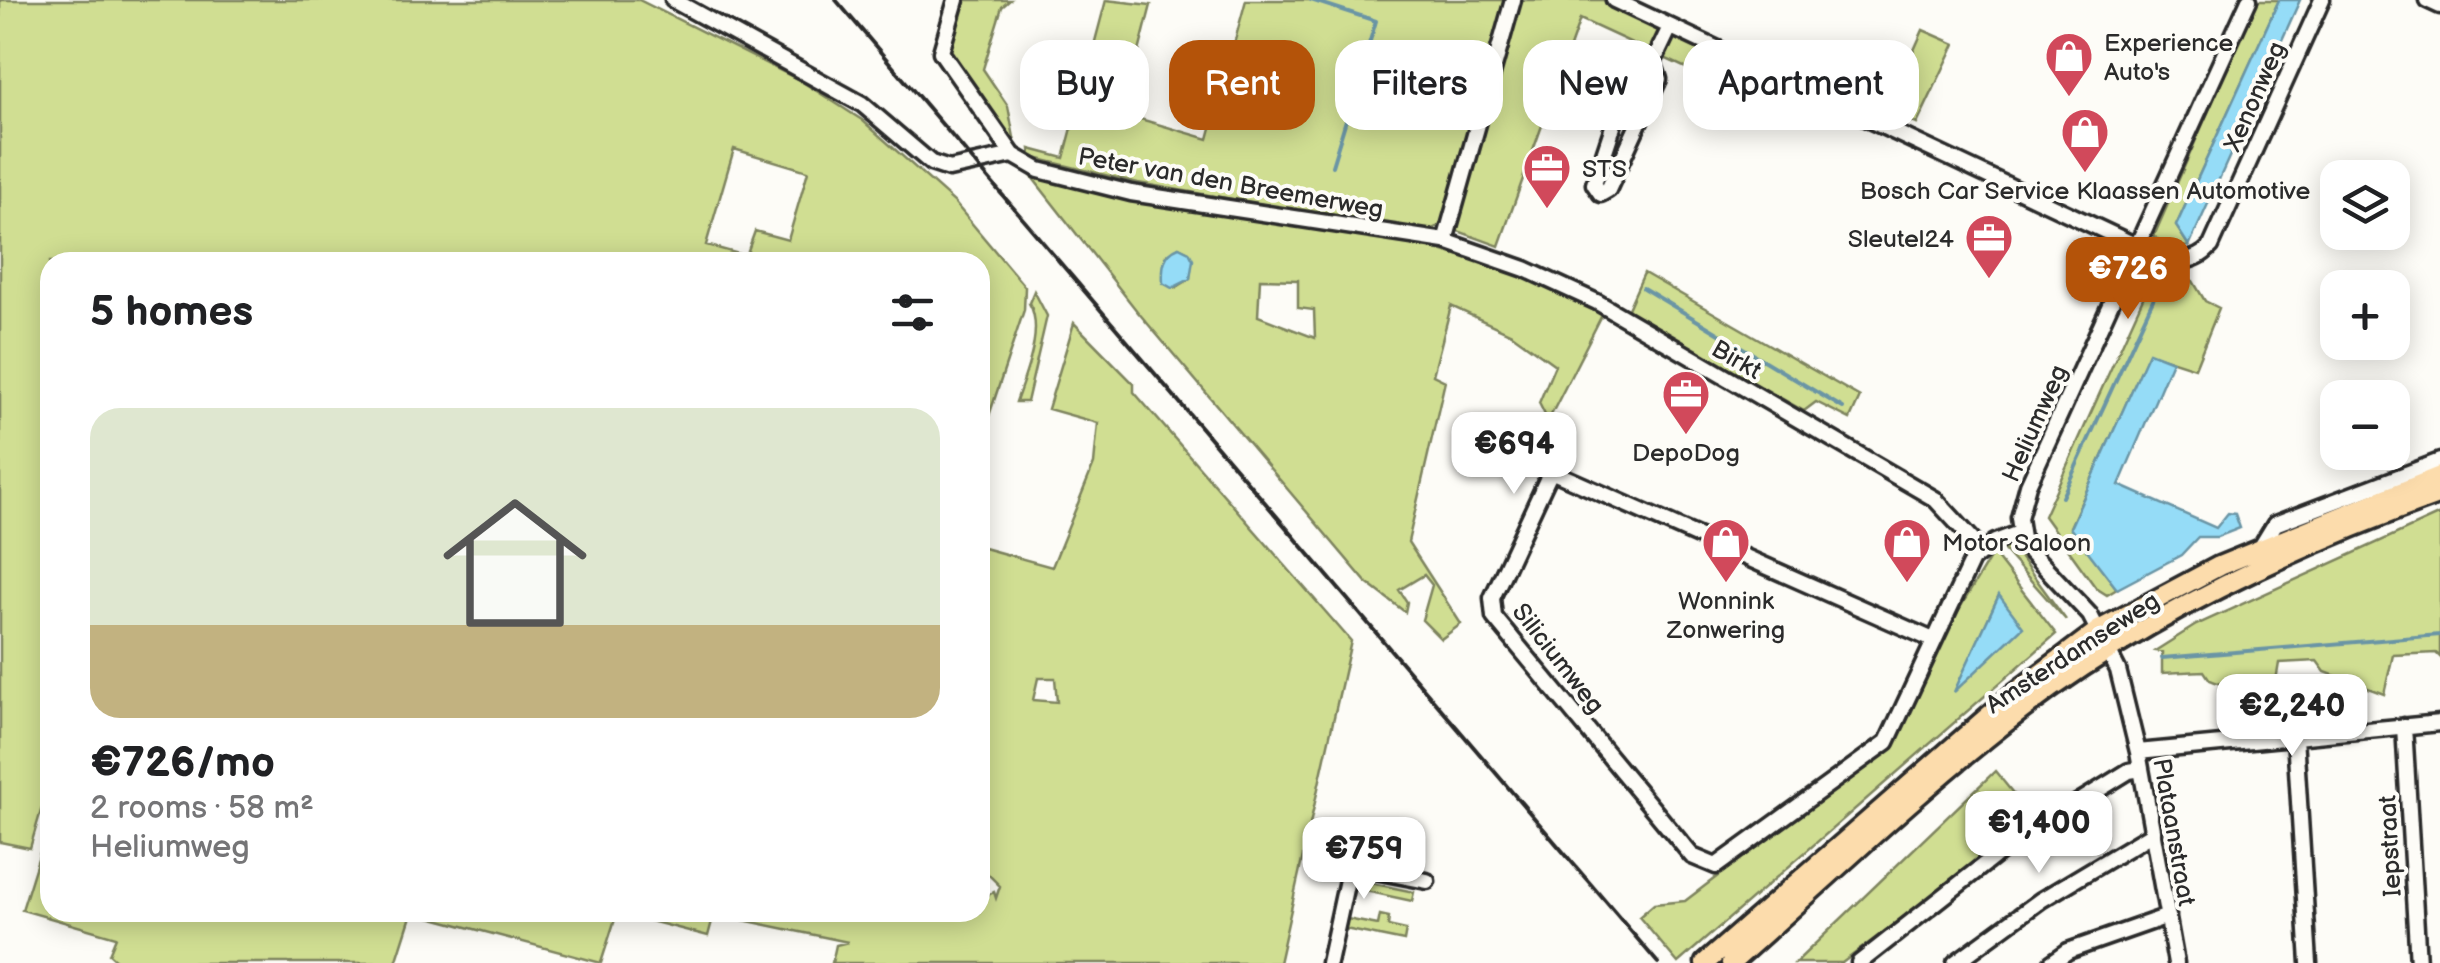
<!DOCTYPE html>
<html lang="en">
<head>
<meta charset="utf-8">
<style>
  body { margin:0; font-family:"Balsamiq Sans",sans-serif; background:#f2f2f2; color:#202124; height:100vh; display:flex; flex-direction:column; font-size:38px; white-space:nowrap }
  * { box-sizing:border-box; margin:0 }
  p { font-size:32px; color:#757577 }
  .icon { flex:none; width:55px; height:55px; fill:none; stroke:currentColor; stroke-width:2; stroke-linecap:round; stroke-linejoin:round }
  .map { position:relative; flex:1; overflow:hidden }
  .sheet { position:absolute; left:40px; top:252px; width:950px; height:670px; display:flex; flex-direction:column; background:#fff; border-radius:30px; box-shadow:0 5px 25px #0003 }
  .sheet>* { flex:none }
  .top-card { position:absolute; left:1020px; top:40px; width:950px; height:90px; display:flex; gap:20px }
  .controls { position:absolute; left:2320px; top:160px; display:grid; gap:20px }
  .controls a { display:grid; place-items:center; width:90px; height:90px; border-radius:20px; background:#fff; box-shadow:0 5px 25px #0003; font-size:50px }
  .price { position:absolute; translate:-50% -85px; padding:0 22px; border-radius:20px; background:#fff; color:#222; font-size:32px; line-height:65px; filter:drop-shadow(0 2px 5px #0008) }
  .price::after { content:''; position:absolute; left:50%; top:60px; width:30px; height:22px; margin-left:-15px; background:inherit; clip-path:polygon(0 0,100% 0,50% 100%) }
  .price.active { background:#b45309; color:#fff }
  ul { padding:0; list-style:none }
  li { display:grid; align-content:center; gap:20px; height:530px; padding:0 50px }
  li span { display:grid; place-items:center; height:310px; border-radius:30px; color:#555 }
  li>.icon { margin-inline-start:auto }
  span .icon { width:180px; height:180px; fill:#fffc; stroke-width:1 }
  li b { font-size:42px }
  h2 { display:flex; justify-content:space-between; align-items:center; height:120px; padding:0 50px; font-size:42px }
  .pill { padding:0 35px; border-radius:30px; background:#fff; box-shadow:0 5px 25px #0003; font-size:35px; line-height:90px }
  .pill.active { background:#b45309; color:#fff }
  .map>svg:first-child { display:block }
</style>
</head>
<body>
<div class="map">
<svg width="2440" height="963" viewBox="0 0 2440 963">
  <rect width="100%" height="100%" fill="#fdfcf7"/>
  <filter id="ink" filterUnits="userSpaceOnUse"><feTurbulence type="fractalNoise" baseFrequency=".01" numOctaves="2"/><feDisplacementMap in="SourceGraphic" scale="20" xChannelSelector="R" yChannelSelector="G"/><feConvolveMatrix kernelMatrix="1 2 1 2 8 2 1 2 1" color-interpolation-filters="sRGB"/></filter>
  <g filter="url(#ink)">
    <path fill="#d0de92" stroke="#7e845e" stroke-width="2.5" fill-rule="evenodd" d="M0 0H639L801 81 862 120 954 202 1025 287 1024 310 980 443V262H50V780L30 848 0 842ZM734 149 808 171 788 240 755 231 746 256 706 245Z
      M963 0H1010L1002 7 983 69 1008 106 1015 143 950 52Z
      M1106 0 1151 5 1123 114 1208 139 1246 0H1508L1442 225 1424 232 1138 183 1031 157 1030 149 1064 158Z
      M1516 0H1603L1734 64 1727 87 1580 19 1499 246 1455 230Z
      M2257 0H2279L2176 226 2189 246C2174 249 2165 246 2154 236Z
      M1923 30 1955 44 1917 124 1887 111Z
      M1032 177 1088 191C1258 218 1449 227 1602 315L1548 421 1539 403 1555 365 1512 334 1451 306 1433 375 1445 381 1408 542 1461 624 1441 639 1422 620 1432 585 1424 575 1399 590 1407 602 1405 612 1366 582 1137 311ZM1179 247 1189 252 1190 279 1175 288 1166 256ZM1260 279 1298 280V308L1314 310 1315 338 1258 316Z
      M2157 267 2193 281 2205 301 2219 308 2195 368 2149 353 2070 527 2117 589 2107 595 2096 588 2044 516Z
      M1644 273 1860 397 1850 419 1816 402 1804 411 1627 311Z
      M1034 291 1047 316 1027 402H1016C1025 375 1045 329 1029 303Z
      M1074 323 1134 384V392L1351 641 1279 963H832L836 945 848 942 714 914 708 936 620 913 980 912V899L994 892 996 898 1000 886 986 872 980 891V547L1052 567 1094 464 1098 423 1048 409ZM1055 678 1057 702 1033 700 1038 678Z
      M2440 514V657L2436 653 2393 655 2384 694 2325 672 2317 661 2279 663 2272 704 2210 680 2204 671 2162 673V652L2155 651 2196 625Z
      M2012 546 2066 620 2003 549Z
      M1993 553 2056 634 1678 963 1639 917 1654 904 1685 901 1890 745 1955 616ZM1999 595 1968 676 1955 691Z
      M1995 771 2034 819 1842 963H1795Z
      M50 820V912L412 913 396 963H119L109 954 116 937 22 910Z
      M1361 881 1414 892 1412 901 1351 888Z
      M427 912H617V913L601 963 426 916Z
      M1380 915 1389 917 1388 926 1406 930 1404 941 1345 929 1347 919 1378 925Z"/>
    <path fill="#95dcf7" stroke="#6b95a5" stroke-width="2.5" d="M2279 0H2300L2189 246 2176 226Z
      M1179 247 1189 252 1193 260 1190 279 1172 288 1163 283C1162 267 1163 253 1179 247Z
      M2149 352 2172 361 2119 485 2216 528 2228 513 2235 514 2240 528 2217 537H2198L2181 555 2117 589 2070 528Z
      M1999 595 2023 627 1954 692Z"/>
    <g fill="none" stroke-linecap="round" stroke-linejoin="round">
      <path stroke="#6b95a5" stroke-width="4" d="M1311 0 1376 21 1332 166
        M1643 288 1843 408
        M2062 497 2162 280
        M2162 658 2440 635"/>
      <g stroke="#2b2b2b" stroke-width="21">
        <path id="minor" d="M673 0 862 104 931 163 949 169 1013 155 1039 170 1131 193 1445 241 1525 269 1597 302 1935 499 1983 551
          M956 0 941 52 1013 155
          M1614 0 2139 247C2166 258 2188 271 2211 246L2322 0
          M2427 0 2440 6
          M1634 63 1656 70 1659 79 1608 190 1601 194 1594 184Z
          M1651 67 1670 27
          M1445 241 1513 0
          M1551 471 1557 438
          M2261 547 2275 524 2440 461
          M1933 640 1551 471 1492 598 1494 617 1692 856 1716 866 1887 742 1972 560 1995 542 2019 533
          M2404 726 2418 963
          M2295 737 2309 963
          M2138 752 2440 723
          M1329 963 1348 875 1360 868 1427 881
          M1859 963 2009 845 2129 771 2141 769
          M1955 963 2041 900 2153 833
          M2051 963 2068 951 2168 916
          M2176 963 2138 752 2118 670 2090 615 2023 544 2019 518 2028 485 2249 0"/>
      </g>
      <g stroke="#2b2b2b" stroke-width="25">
        <path id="major" d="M1705 963 2016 692 2099 630 2219 566 2440 476
          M1731 963C1827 878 1921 787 2023 709 2146 616 2295 546 2440 494"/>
      </g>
      <use href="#minor" stroke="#fdfcf7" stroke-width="14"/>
      <use href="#major" stroke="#fcdcac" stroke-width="18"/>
      <path stroke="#2b2b2b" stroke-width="4" d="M836 0 1658 963"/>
    </g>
  </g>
  <defs>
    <g id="shop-pin" transform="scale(2.5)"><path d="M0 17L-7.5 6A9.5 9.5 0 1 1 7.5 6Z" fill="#d1495b" stroke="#fdfcf7"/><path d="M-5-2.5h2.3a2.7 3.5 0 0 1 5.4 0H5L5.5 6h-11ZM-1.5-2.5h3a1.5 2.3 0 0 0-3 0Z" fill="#fff"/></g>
    <g id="office-pin" transform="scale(2.5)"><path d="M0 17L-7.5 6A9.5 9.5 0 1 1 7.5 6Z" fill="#d1495b" stroke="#fdfcf7"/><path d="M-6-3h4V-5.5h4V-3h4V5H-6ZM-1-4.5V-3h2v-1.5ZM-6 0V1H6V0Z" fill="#fff"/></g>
  </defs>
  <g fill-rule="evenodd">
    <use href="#shop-pin" x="2069" y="56"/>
    <use href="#shop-pin" x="2085" y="132"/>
    <use href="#office-pin" x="1547" y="168"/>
    <use href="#office-pin" x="1989" y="238"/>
    <use href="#office-pin" x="1686" y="394"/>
    <use href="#shop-pin" x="1726" y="542"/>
    <use href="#shop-pin" x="1907" y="542"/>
  </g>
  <g text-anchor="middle" stroke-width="8" stroke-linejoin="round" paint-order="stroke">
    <g font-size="25" fill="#2b2b2b" stroke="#fdfcf7" text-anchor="start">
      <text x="2104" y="51">Experience<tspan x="2104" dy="29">Auto's</tspan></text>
      <text x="1582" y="177">STS</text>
      <text x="2085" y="199" text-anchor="middle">Bosch Car Service Klaassen Automotive</text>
      <text x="1954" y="247" text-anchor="end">Sleutel24</text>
      <text x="1686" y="461" text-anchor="middle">DepoDog</text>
      <text x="1942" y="551">Motor Saloon</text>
      <text x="1726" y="609" text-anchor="middle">Wonnink<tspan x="1726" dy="29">Zonwering</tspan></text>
    </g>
    <g font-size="25" fill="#2b2b2b" stroke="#fdfcf7">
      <text transform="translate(2254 96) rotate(-66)" y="9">Xenonweg</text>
      <text transform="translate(1231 182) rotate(10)" y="9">Peter van den Breemerweg</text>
      <text transform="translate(1737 359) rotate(30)" y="9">Birkt</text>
      <text transform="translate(2034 423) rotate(-66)" y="9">Heliumweg</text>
      <text transform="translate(2072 652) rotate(-33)" y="9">Amsterdamseweg</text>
      <text transform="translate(1559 658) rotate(52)" y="9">Siliciumweg</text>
      <text transform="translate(2175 832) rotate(80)" y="9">Plataanstraat</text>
      <text transform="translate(2389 846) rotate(-93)" y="9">Iepstraat</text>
    </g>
  </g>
</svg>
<div class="controls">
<a><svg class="icon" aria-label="layers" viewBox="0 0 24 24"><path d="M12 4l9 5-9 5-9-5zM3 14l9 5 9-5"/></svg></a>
<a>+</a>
<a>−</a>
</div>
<b class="price active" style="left:2128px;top:322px">€726</b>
<b class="price" style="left:1514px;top:497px">€694</b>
<b class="price" style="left:2292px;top:759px">€2,240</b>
<b class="price" style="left:2039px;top:876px">€1,400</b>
<b class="price" style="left:1364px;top:902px">€759</b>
<div class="top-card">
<a class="pill">Buy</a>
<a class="pill active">Rent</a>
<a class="pill">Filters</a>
<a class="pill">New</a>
<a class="pill">Apartment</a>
</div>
<section class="sheet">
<h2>5 homes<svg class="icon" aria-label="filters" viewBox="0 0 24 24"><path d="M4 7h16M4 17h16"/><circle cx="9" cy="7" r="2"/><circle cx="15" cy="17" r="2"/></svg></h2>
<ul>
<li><span style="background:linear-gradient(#dfe7d0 70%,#c2b280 0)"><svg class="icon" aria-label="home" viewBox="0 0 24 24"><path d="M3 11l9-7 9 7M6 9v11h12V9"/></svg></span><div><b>€726/mo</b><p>2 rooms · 58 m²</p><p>Heliumweg</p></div></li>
</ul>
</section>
</div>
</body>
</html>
